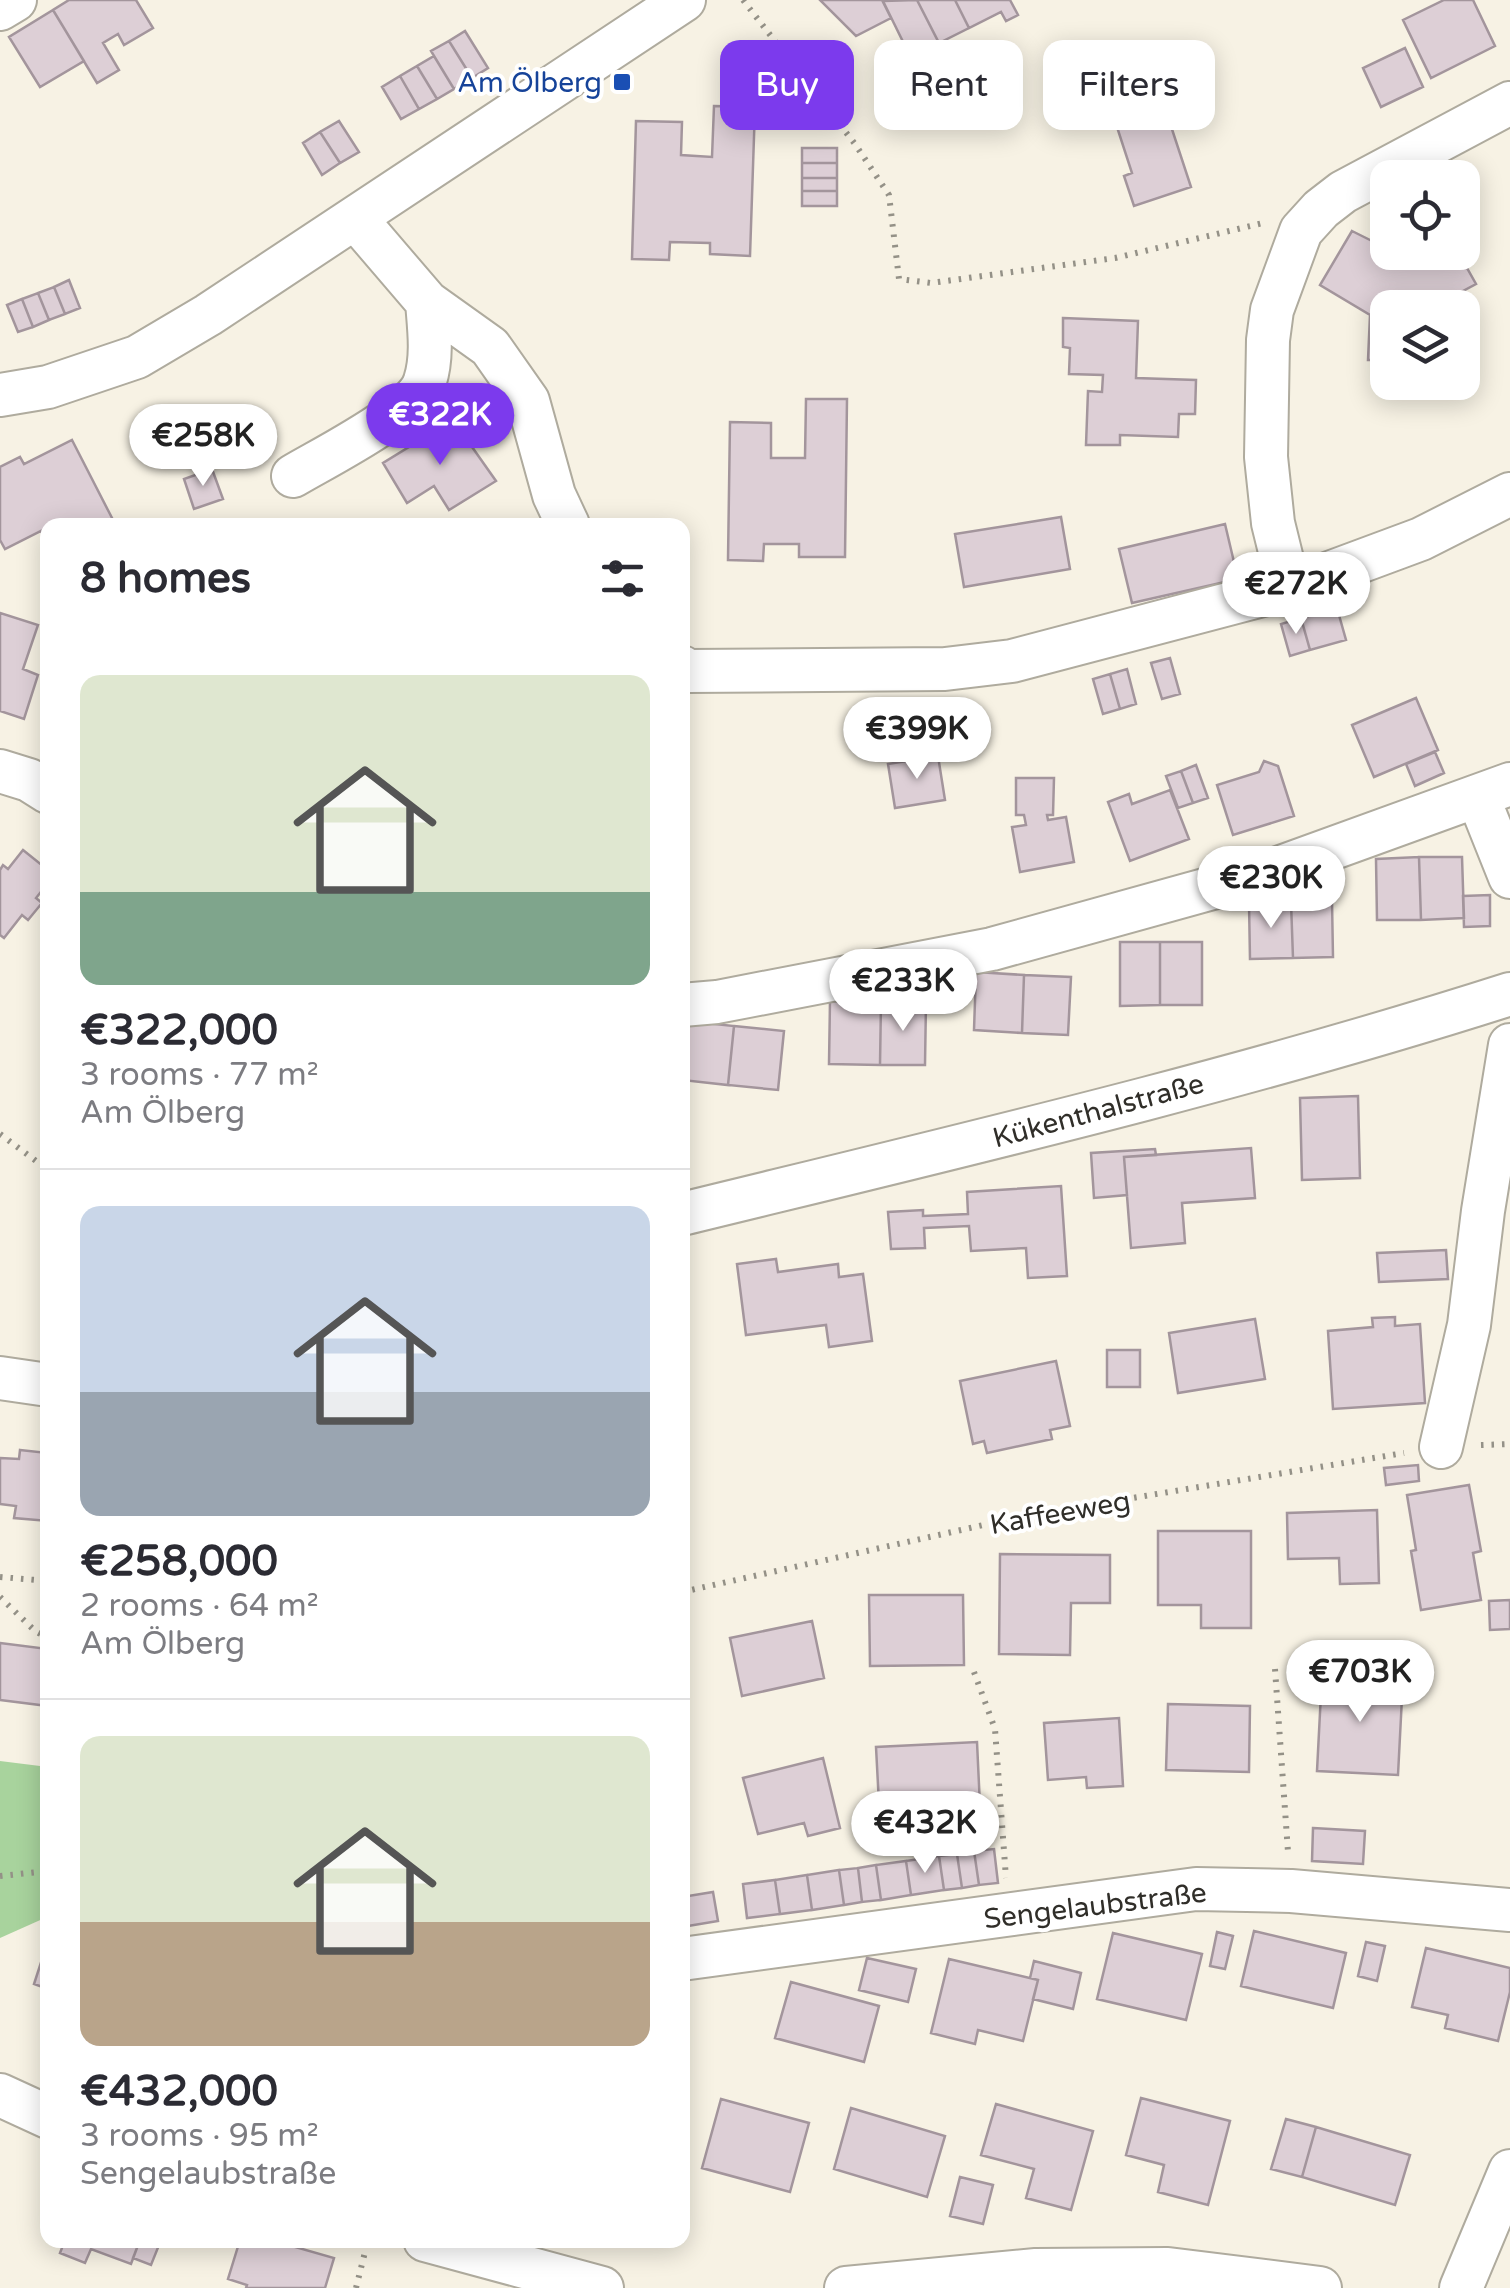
<!DOCTYPE html>
<html lang="en">
<head>
<meta charset="utf-8">
<style>
  body { margin:0; font-family:"Varela Round",sans-serif; background:#f2f2f3; color:#2b2b33; height:100vh; display:flex; flex-direction:column; font-size:38px; white-space:nowrap }
  * { box-sizing:border-box; margin:0 }
  p { font-size:32px; color:#7c7c81 }
  .icon { flex:none; width:55px; height:55px; fill:none; stroke:currentColor; stroke-width:2; stroke-linecap:round; stroke-linejoin:round }
  .map { position:relative; flex:1; overflow:hidden }
  .drawer { position:absolute; left:40px; top:518px; width:650px; height:1730px; display:flex; flex-direction:column; background:#fff; border-radius:20px; box-shadow:0 5px 25px #0003 }
  .drawer>* { flex:none }
  .banner { position:absolute; left:720px; top:40px; width:640px; height:90px; display:flex; gap:20px }
  .controls { position:absolute; left:1370px; top:160px; display:grid; gap:20px }
  .controls a { display:grid; place-items:center; width:110px; height:110px; border-radius:20px; background:#fff; box-shadow:0 5px 25px #0003; font-size:50px }
  .price { position:absolute; translate:-50% -85px; padding:0 22px; border-radius:35px; background:#fff; color:#222; font-size:32px; line-height:65px; filter:drop-shadow(0 2px 5px #0008) }
  .price::after { content:''; position:absolute; left:50%; top:60px; width:30px; height:22px; margin-left:-15px; background:inherit; clip-path:polygon(0 0,100% 0,50% 100%) }
  .price.on { background:#7c3aed; color:#fff }
  ul { padding:0; list-style:none }
  li { display:grid; align-content:center; gap:20px; height:530px; padding:0 40px }
  li+li { border-top:2px solid #e1e1e2 }
  li span { display:grid; place-items:center; height:310px; border-radius:20px; color:#555 }
  li>.icon { margin-inline-start:auto }
  span .icon { width:180px; height:180px; fill:#fffc; stroke-width:1 }
  li b { font-size:42px }
  h2 { display:flex; justify-content:space-between; align-items:center; height:120px; padding:0 40px; font-size:42px }
  .tag { padding:0 35px; border-radius:20px; background:#fff; box-shadow:0 5px 25px #0003; font-size:35px; line-height:90px }
  .tag.on { background:#7c3aed; color:#fff }
  .map>svg:first-child { display:block }
</style>
</head>
<body>
<div class="map">
<svg width="1510" height="2288" viewBox="0 0 1510 2288">
  <rect width="100%" height="100%" fill="#f7f2e4"/>
  <path fill="#a8d39d" d="M0 1761 48 1767 47 1917 0 1938Z"/>
  <path fill="#ddcfd6" stroke="#a3959c" stroke-width="2.5" d="M69 0H136L153 28 124 45 118 34 103 43 119 70 97 83 53 10Z
    M820 0H882L891 18 856 36Z
    M917 0 939 43 911 58 883 1Z
    M917 0H955L969 28 939 43Z
    M955 0H1010L1018 15 1006 21 1001 12 969 28Z
    M1444 0H1473L1495 46 1431 78 1403 20Z
    M53 10 84 61 40 87 9 37Z
    M465 31 488 68 472 78 449 41Z
    M449 41 472 78 454 89 431 51Z
    M1405 48 1423 87 1381 107 1363 68Z
    M434 56 454 89 437 99 417 66Z
    M417 66 437 99 419 109 400 76Z
    M400 76 419 109 401 119 382 87Z
    M714 106 755 107 750 256 710 254V243L670 242 669 260 632 259 636 121 682 122 681 155 712 157Z
    M1166 111 1191 187 1134 206 1124 176 1132 173 1117 127Z
    M339 121 359 152 340 163 320 132Z
    M320 132 340 163 322 175 303 143Z
    M802 148H837V163H802Z
    M802 163H837V178H802Z
    M802 178H837V191H802Z
    M802 191H837V206H802Z
    M1352 231 1388 249V252H1458L1476 284 1431 308H1388V360H1368L1370 315 1320 285Z
    M69 280 80 308 65 314 54 287Z
    M54 287 65 314 49 320 38 293Z
    M38 293 49 320 33 327 22 299Z
    M22 299 33 327 18 332 7 305Z
    M1063 318 1138 321 1136 378 1196 380 1195 414H1179L1178 437 1120 435V445H1086L1088 391 1102 392 1103 375 1069 374 1070 348 1063 347Z
    M487 392 503 423 491 429 487 422 475 428 463 406Z
    M806 399H847L845 557H799V544H764L763 561 728 560 730 422 771 423V458H805Z
    M453 420 496 481 449 510 434 486 407 503 383 463Z
    M72 440 112 518 97 525H48V543L41 531 5 549 0 540V467L20 457 24 464Z
    M212 469 223 499 194 509 184 479Z
    M1061 517 1070 569 964 587 955 534Z
    M1225 524 1238 579 1132 603 1119 549Z
    M1337 608 1346 640 1310 650 1301 618Z
    M0 613 38 625 23 669 38 675 24 719 0 711Z
    M1301 618 1310 650 1290 656 1281 624Z
    M1170 658 1180 694 1162 699 1151 663Z
    M1127 669 1136 704 1120 709 1110 674Z
    M1110 674 1120 709 1103 714 1093 679Z
    M1416 698 1438 750 1374 777 1352 725Z
    M1435 752 1444 773 1415 786 1406 764Z
    M938 756 945 800 895 808 888 764Z
    M1264 761 1278 766 1294 816 1233 835 1217 785 1259 772Z
    M1196 765 1208 798 1193 803 1181 771Z
    M1181 771 1193 803 1178 808 1166 776Z
    M1016 778H1054L1053 815H1047L1048 820 1066 817 1074 862 1020 872 1012 827 1026 825 1024 815H1016Z
    M1170 790 1189 839 1130 861 1108 802 1129 794 1132 804Z
    M23 850 48 870V883L36 898 42 903 28 920 22 915 4 938 0 935V870L3 865 8 869Z
    M1419 857 1421 920H1377L1376 859Z
    M1419 857H1462L1464 918 1421 920Z
    M1490 895V926L1464 927 1463 896Z
    M1332 901 1333 957 1293 958 1291 902Z
    M1291 902 1293 958 1250 959 1249 903Z
    M1120 942H1160V1005L1120 1006Z
    M1160 942H1202V1005H1160Z
    M976 972 1024 975 1022 1033 974 1030Z
    M1024 975 1071 977 1068 1035 1022 1033Z
    M830 1001 881 1002 880 1065 829 1064Z
    M881 1002H926L925 1065H880Z
    M686 1021 734 1026 728 1085 682 1080Z
    M734 1026 784 1031 778 1090 728 1085Z
    M1358 1096 1360 1178 1302 1180 1300 1098Z
    M1251 1148 1255 1198 1182 1203 1185 1243 1131 1248 1124 1157Z
    M1155 1149 1156 1155 1124 1157 1127 1195 1094 1198 1091 1153Z
    M1061 1186 1067 1276 1028 1278 1026 1248 971 1251 969 1226 924 1228 925 1248 891 1249 888 1212 923 1210V1216L968 1214 967 1192Z
    M1446 1250 1448 1279 1379 1282 1377 1253Z
    M776 1259 778 1272 838 1264 839 1277 863 1274 872 1341 829 1347 826 1325 746 1335 737 1264Z
    M1395 1317V1326L1420 1324 1425 1403 1333 1409 1328 1331 1373 1327 1372 1318Z
    M1255 1319 1265 1379 1178 1393 1169 1333Z
    M1107 1350H1140V1387H1107Z
    M1056 1361 1070 1426 1050 1430 1052 1439 987 1453 984 1441 973 1444 960 1381Z
    M20 1450 48 1453V1521L14 1518 16 1506 0 1504V1458L19 1459Z
    M1418 1465 1419 1481 1386 1485 1384 1468Z
    M1469 1485 1481 1551 1473 1553 1481 1600 1421 1610 1411 1551 1416 1550 1407 1495Z
    M1377 1510 1379 1583 1340 1584 1339 1558 1288 1559 1287 1513Z
    M1158 1531H1251V1628H1201V1605H1158Z
    M1000 1554 1110 1555V1603H1071L1070 1655 999 1654Z
    M869 1595H963L964 1665 870 1666Z
    M1510 1600V1629L1490 1630 1489 1601Z
    M812 1621 824 1678 742 1696 730 1638Z
    M0 1643 48 1649V1706L0 1700Z
    M1322 1674 1403 1678 1398 1775 1317 1771Z
    M1168 1704 1250 1706 1249 1772 1166 1770Z
    M1119 1718 1123 1786 1087 1788 1086 1777 1048 1780 1044 1723Z
    M977 1742 980 1806 900 1811V1804H879L876 1747Z
    M823 1758 840 1828 808 1836 804 1823 758 1834 743 1778Z
    M1313 1828 1365 1831 1363 1864 1312 1861Z
    M994 1849 998 1883 979 1885 974 1851Z
    M974 1851 979 1885 962 1888 957 1854Z
    M957 1854 962 1888 944 1890 939 1856Z
    M939 1856 944 1890 911 1895 906 1861Z
    M906 1861 911 1895 881 1900 876 1865Z
    M876 1865 881 1900 862 1902 858 1868Z
    M858 1868 862 1902 844 1905 839 1870Z
    M839 1870 844 1905 812 1910 807 1875Z
    M807 1875 812 1910 780 1914 775 1880Z
    M775 1880 780 1914 747 1918 743 1884Z
    M713 1892 718 1921 682 1927V1897Z
    M1254 1931 1346 1953 1333 2008 1241 1986Z
    M1217 1932 1233 1936 1225 1969 1210 1966Z
    M1113 1933 1202 1954 1186 2020 1097 1999Z
    M48 1941V1989L34 1984Z
    M1366 1942 1385 1946 1377 1981 1358 1976Z
    M1426 1948 1510 1968V1992L1498 2041 1445 2028 1448 2015 1412 2007Z
    M867 1958 916 1969 908 2002 859 1990Z
    M949 1959 1038 1980 1023 2041 978 2030 975 2044 931 2033Z
    M1034 1961 1081 1973 1073 2009 1033 1999 1038 1980 1030 1978Z
    M791 1982 879 2006 864 2062 775 2038Z
    M1141 2098 1230 2121 1208 2205 1158 2192 1164 2165 1126 2155Z
    M721 2099 809 2123 790 2192 702 2168Z
    M996 2104 1093 2131 1071 2210 1026 2198 1034 2169 981 2155Z
    M851 2108 945 2136 927 2197 834 2169Z
    M1286 2119 1316 2127 1302 2177 1271 2169Z
    M1316 2127 1410 2155 1395 2205 1302 2177Z
    M960 2177 993 2185 983 2224 950 2216Z
    M65 2240H140L131 2264 91 2249 85 2263 60 2253Z
    M140 2240H161L151 2265 133 2258Z
    M240 2240H271L334 2258 325 2288H246L247 2285 228 2279Z"/>
  <g fill="none" stroke-linecap="round" stroke-linejoin="round">
    <g stroke="#afab9e" stroke-width="46">
      <path id="minor" d="M0 9 15 0
        M355 218 427 302 490 347 528 401 554 495 568 525
        M0 395 48 387 137 357 208 315 684 0
        M293 476C323 458 416 412 425 381 433 356 429 328 427 302
        M1289 588 1273 523 1266 457 1268 340 1272 310 1301 231 1321 209 1343 192 1510 103
        M682 667 687 671 945 669 1012 661 1289 588 1421 539 1510 494
        M0 771 29 780 48 792
        M1478 797 1510 877
        M682 1005 717 1002 992 949 1259 875 1510 784
        M682 1214C960 1146 1238 1081 1510 994
        M0 1378 48 1385
        M1441 1447 1469 1325 1483 1211 1510 1045
        M682 1959 1196 1889 1291 1891 1510 1910
        M0 2095 48 2117
        M425 2240 602 2288
        M846 2288 1036 2270 1168 2269 1320 2288
        M1461 2288 1510 2171"/>
    </g>
    <path stroke="#949187" stroke-width="6" stroke-dasharray="2.5 8" stroke-linecap="butt" d="M743 0 855 144 889 195 899 279 931 283 1115 258 1263 223
      M0 1134 48 1170
      M1481 1445 1510 1444
      M0 1577 48 1581
      M682 1592 1024 1516 1404 1453
      M0 1597 35 1631 48 1638
      M1275 1669 1288 1852
      M974 1672 995 1729 1006 1878
      M0 1876 48 1871
      M356 2288 368 2240"/>
    <use href="#minor" stroke="#fff" stroke-width="42"/>
  </g>
  <rect fill="#1a4fb4" stroke="#fff" stroke-width="4" x="612" y="72" width="20" height="20" rx="5"/>
  <g text-anchor="middle" stroke-width="8" stroke-linejoin="round" paint-order="stroke">
    <g font-size="28" fill="#164399" stroke="#fff" text-anchor="end">
      <text x="602" y="92">Am Ölberg</text>
    </g>
    <g font-size="28" fill="#302e29" stroke="#fff">
      <text transform="translate(1098 1110) rotate(-15)" y="10">Kükenthalstraße</text>
      <text transform="translate(1060 1512) rotate(-10)" y="10">Kaffeeweg</text>
      <text transform="translate(1095 1905) rotate(-7)" y="10">Sengelaubstraße</text>
    </g>
  </g>
</svg>
<div class="controls">
<a><svg class="icon" aria-label="locate" viewBox="0 0 24 24"><circle cx="12" cy="12" r="6"/><path d="M12 2v4M12 18v4M2 12h4M18 12h4"/></svg></a>
<a><svg class="icon" aria-label="layers" viewBox="0 0 24 24"><path d="M12 4l9 5-9 5-9-5zM3 14l9 5 9-5"/></svg></a>
</div>
<b class="price on" style="left:440px;top:468px">€322K</b>
<b class="price" style="left:203px;top:489px">€258K</b>
<b class="price" style="left:1296px;top:637px">€272K</b>
<b class="price" style="left:917px;top:782px">€399K</b>
<b class="price" style="left:1271px;top:931px">€230K</b>
<b class="price" style="left:903px;top:1034px">€233K</b>
<b class="price" style="left:1360px;top:1725px">€703K</b>
<b class="price" style="left:925px;top:1876px">€432K</b>
<div class="banner">
<a class="tag on">Buy</a>
<a class="tag">Rent</a>
<a class="tag">Filters</a>
</div>
<section class="drawer">
<h2>8 homes<svg class="icon" aria-label="filters" viewBox="0 0 24 24"><path d="M4 7h16M4 17h16"/><circle cx="9" cy="7" r="2"/><circle cx="15" cy="17" r="2"/></svg></h2>
<ul>
<li><span style="background:linear-gradient(#dfe7d0 70%,#7fa58c 0)"><svg class="icon" aria-label="home" viewBox="0 0 24 24"><path d="M3 11l9-7 9 7M6 9v11h12V9"/></svg></span><div><b>€322,000</b><p>3 rooms · 77 m²</p><p>Am Ölberg</p></div></li>
<li><span style="background:linear-gradient(#c9d6e8 60%,#9aa5b1 0)"><svg class="icon" aria-label="home" viewBox="0 0 24 24"><path d="M3 11l9-7 9 7M6 9v11h12V9"/></svg></span><div><b>€258,000</b><p>2 rooms · 64 m²</p><p>Am Ölberg</p></div></li>
<li><span style="background:linear-gradient(#dfe7d0 60%,#b9a48a 0)"><svg class="icon" aria-label="home" viewBox="0 0 24 24"><path d="M3 11l9-7 9 7M6 9v11h12V9"/></svg></span><div><b>€432,000</b><p>3 rooms · 95 m²</p><p>Sengelaubstraße</p></div></li>
</ul>
</section>
</div>
</body>
</html>
